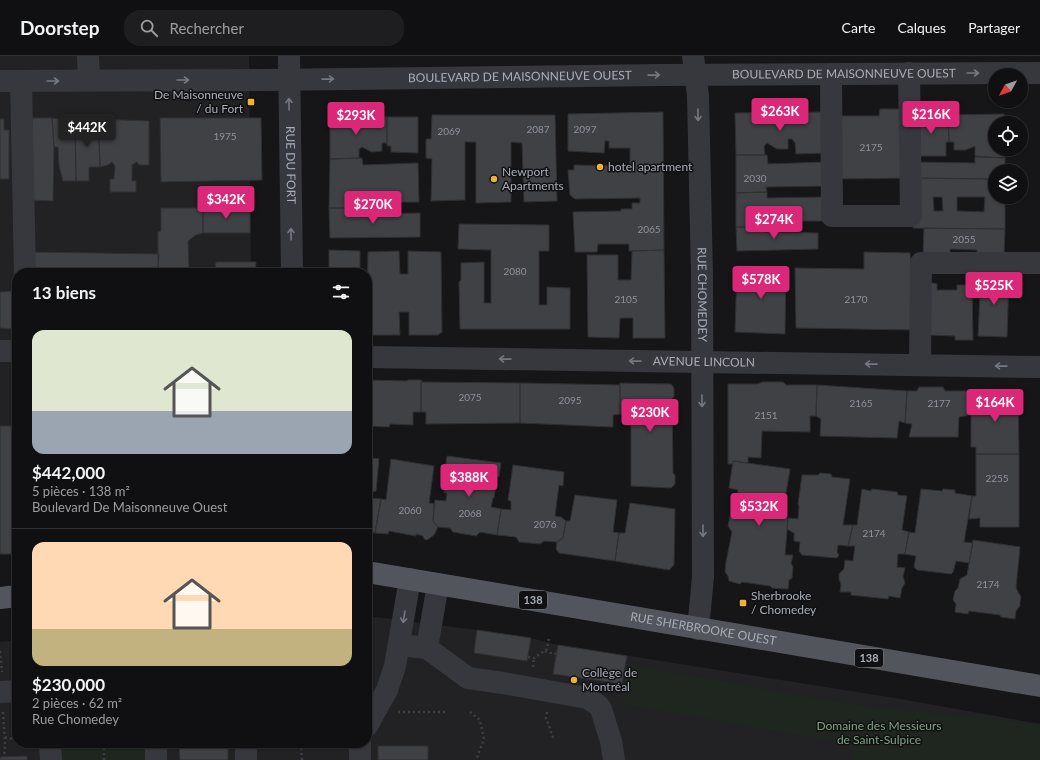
<!DOCTYPE html>
<html lang="fr">
<head>
<meta charset="utf-8">
<style>
  body { margin:0; font-family:Lato,sans-serif; background:#1e1e20; color:#f1f3f6; height:100vh; display:flex; flex-direction:column; font-size:15px; white-space:nowrap }
  * { box-sizing:border-box; margin:0 }
  p { font-size:13px; color:#9c9d9f }
  .icon { flex:none; width:22px; height:22px; fill:none; stroke:currentColor; stroke-width:2; stroke-linecap:round; stroke-linejoin:round }
  .map { position:relative; flex:1; overflow:hidden }
  .panel { position:absolute; left:12px; top:212px; width:360px; height:480px; display:flex; flex-direction:column; background:#101012; border-radius:16px; box-shadow:0 1px 3px #0004,0 0 0 1px #303032 }
  .panel>* { flex:none }
  .needle { width:26px; rotate:230deg }
  .tools { position:absolute; left:988px; top:12px; display:grid; gap:8px }
  .tools a { display:grid; place-items:center; width:40px; height:40px; border-radius:50%; background:#101012; box-shadow:0 1px 3px #0004,0 0 0 1px #303032; font-size:20px }
  .price { position:absolute; translate:-50% -34px; padding:0 9px; border-radius:4px; background:#db2777; color:#fff; font-size:13px; line-height:26px; filter:drop-shadow(0 1px 2px #0008) }
  .price::after { content:''; position:absolute; left:50%; top:24px; width:12px; height:9px; margin-left:-6px; background:inherit; clip-path:polygon(0 0,100% 0,50% 100%) }
  .price.selected { background:#222; color:#fff }
  ul { padding:0; list-style:none }
  li { display:grid; align-content:center; gap:8px; height:212px; padding:0 20px }
  li+li { border-top:1px solid #303032 }
  li span { display:grid; place-items:center; height:124px; border-radius:12px; color:#555 }
  li>.icon { margin-inline-start:auto }
  span .icon { width:72px; height:72px; fill:#fffc; stroke-width:1 }
  li b { font-size:17px }
  h2 { display:flex; justify-content:space-between; align-items:center; height:48px; padding:0 20px; font-size:17px }
  header { display:flex; align-items:center; gap:24px; box-sizing:border-box; height:56px; padding:0 20px; background:#101012; border-bottom:1px solid #303032 }
  header strong { font-size:19px }
  nav { display:flex; gap:22px; margin-inline-start:auto; font-size:14px }
  .search { width:280px; height:36px; background:#1e1e20; display:flex; align-items:center; gap:10px; box-sizing:border-box; padding:0 14px; border-radius:16px; color:#9c9d9f; font-size:15px }
  .map>svg:first-child { display:block }
</style>
</head>
<body>
<header>
<strong>Doorstep</strong>
<div class="search"><svg class="icon" aria-label="search" viewBox="0 0 24 24"><circle cx="10" cy="10" r="6"/><path d="M15 15l6 6"/></svg>Rechercher</div>
<nav><a>Carte</a><a>Calques</a><a>Partager</a></nav>
</header>
<div class="map">
<svg width="1040" height="704" viewBox="0 0 1040 704">
  <rect width="100%" height="100%" fill="#161618"/>
  <path fill="#222225" d="M0 0H249L251 217H17V496L0 498Z
    M367 560 477 574 474 597 527 605 531 582 558 589 630 600 895 642 1040 668V704H0V586L17 584V687H367Z"/>
  <path fill="#1e261f" d="M626 608 855 649 1040 668V704H853L854 689 625 649 622 628Z
    M59 687H149V704H59Z"/>
  <path fill="#404145" stroke="#303034" fill-rule="evenodd" d="M880 53H904L905 122 837 123V60H879Z
    M663 56 664 194 629 195V188H598L597 196H575L573 156 621 155V153H632V147H640V142L575 143 570 139 568 114H574V109L630 110V92H609V85H605L604 97 568 95V58Z
    M825 56 826 97 796 98 795 87 792 83H788V93H777L767 87 764 90 765 99H736L735 57Z
    M1004 58V67H995V93H1005V102L975 100V90L966 94H954V86H949L948 59Z
    M432 59H555L557 145 524 146 522 87 511 86V146L476 147V86H465V144L431 145 432 103 426 102V83H431Z
    M914 59H948L949 86H946V100H914Z
    M330 60 387 61V87H382V95L372 96 362 91 359 93V102L330 103Z
    M387 61H418V97L391 96V90H387Z
    M27 62H52L54 91 53 145 29 144Z
    M52 62 75 64 76 125H63L59 110 58 91H54Z
    M160 62H261L262 124 161 126Z
    M0 63H4V74H9V123H0Z
    M98 63 149 65V109H139L137 106 132 109V125H136V136H110V123H114L115 110 112 106 108 109 100 111Z
    M98 63 100 111H89V125H76L75 64Z
    M736 99H767L768 108 825 106V130L766 131 767 136 736 137Z
    M975 101 1005 102V115H995V123L914 122V106L975 107Z
    M362 102 363 109 418 107 419 146H364V152H329L330 103Z
    M914 122 995 123V141H1005V173L913 172ZM933 141H942L943 155H934ZM957 141H985L984 156 957 155Z
    M767 136V142L826 141V165H768V172L736 171V137Z
    M161 152H203V177L196 179 188 185 189 213 193 217H158V176L161 175Z
    M203 152H250V177H203Z
    M329 152H357V158L420 157V181L330 182Z
    M459 168 549 169V195H539V249H547V231L570 232V273H460L459 226 461 224V207L484 206V247H491V194L458 193Z
    M736 171H764V176L818 177V193L737 195Z
    M924 172 1005 173 1004 199 977 198V194L950 193V199L923 198Z
    M329 194 360 195V217H329Z
    M664 194 665 282H633V262H620L619 282 588 281 587 199H618V224H631L632 195Z
    M399 195 400 218H408V195L441 196 442 276 438 279H409V256H399L400 279H369L370 251H367L368 196Z
    M30 196 159 198 158 217H30Z
    M864 196 910 197 916 274 796 272 795 212 864 213Z
    M216 206H256L255 217H214L215 214Z
    M737 210 786 211 785 278 735 276Z
    M981 219 1009 220 1007 281 978 280Z
    M927 226 937 228V234H957V229H972L973 284H955V280L928 279Z
    M14 235 15 273 0 272V236Z
    M367 324 407 325 408 324H421L423 326H421V356H413V369L390 368 389 371 367 370Z
    M421 326 520 327V367L426 368V356H421Z
    M762 326H783L786 329H817L816 360H810V376L762 375 761 402 748 401V407L733 405 732 408H728V328H758Z
    M520 327 620 329V358L613 359V371L520 367Z
    M620 327 671 328 674 332V341L672 342 673 417 675 419V428L671 432 631 430V358H620Z
    M817 329 907 335 905 367 899 365 897 382 820 380 821 363 816 360Z
    M919 331H943L945 335H971V359L959 361 958 381H909L912 368 905 367 907 335H917Z
    M971 335 1018 337 1019 398H976V391H971Z
    M0 370H17V498H0Z
    M976 398H1019V471H980V462L969 463 972 440H976Z
    M447 400 501 407 499 421 497 420 494 442H493L491 451 501 453 497 479 480 476 476 480 453 476 450 472 438 471 433 465 435 444 446 445 447 437H444L448 415 445 414Z
    M367 401 379 403 376 435 370 437V442L381 443 375 477 367 475Z
    M391 403 434 410 429 447 434 448 433 465 438 471 434 479 427 484 424 483 423 480 416 478V480L389 475 388 478 375 477 381 443 386 444Z
    M733 405 790 413 786 437H783L779 461 788 462 785 499H793L791 507 793 511 792 522 789 524 788 533 772 532 770 530 742 526 740 528 729 525 728 520 725 516 726 506 732 476 728 470 733 446 736 447 738 434 729 432Z
    M513 409 564 416 563 430 559 429 555 460 561 461 566 465 563 482 557 486 544 485 540 488 519 486 516 481 497 479 501 453 511 454V445L508 444Z
    M820 417 831 418 832 421 850 423 843 469H853L848 490 838 489 837 496 839 499 837 502 802 499 799 495 800 486 794 485V477L787 473 788 462 798 463 799 450 798 448 802 419H818Z
    M862 433 871 435 872 433 897 436 898 439 907 440 902 474 909 476 905 498H898L897 511 905 512 903 520 905 527 902 532 900 542 889 540 888 543 851 539V536H840L841 529 839 523V518L844 513 845 504 853 505 855 490H848L853 469H857Z
    M921 433 942 435 943 433 955 434V437L972 440 964 486 973 487 969 507 956 505 953 516 951 518 917 514 914 511 916 500 905 498 909 476 915 477Z
    M575 439 617 444 613 476 619 477 615 505 559 497 556 493 557 486 563 482 566 465H570Z
    M630 447 675 453 674 509 669 514 615 505 619 477H625Z
    M973 484 1020 491 1016 532 1021 541 1020 546V550L1016 555 1015 563 1001 561 1000 559 969 555 968 558 955 556 956 548 953 544 955 535 958 532 960 523 967 519Z
    M477 574 531 582 527 605 474 597Z
    M558 589 627 600 622 628 553 618Z
    M179 687H228V704H180Z
    M378 690H428V704H378Z
    M27 700V704H0V701Z"/>
  <g fill="none" stroke-linecap="round" stroke-linejoin="round">
    <path stroke="#3d3f44" stroke-width="2.5" stroke-dasharray="2 3" stroke-linecap="butt" d="M0 595 2 616
      M545 595 547 596 556 598
      M528 601 534 602 547 593 549 582
      M533 611 534 602
      M3 656 5 687 4 701
      M398 656H447
      M470 656 480 664 484 683 476 704
      M547 656 546 662 554 684
      M5 681 17 684
      M21 687 29 692
      M104 687V704
      M301 687 302 704"/>
    <g stroke="#37383d" stroke-width="22">
      <path d="M88 0 89 24"/>
      <path id="s1" d="M289 0 292 217"/>
      <path id="s2" d="M693 0 698 40 702 219 703 521 698 573"/>
      <path d="M831 18 832 160H911L909 17"/>
      <path id="s3" d="M0 25 266 24 660 19 1040 17"/>
      <path d="M21 25 25 217"/>
      <path d="M0 295H17"/>
      <path id="s4" d="M367 301 1040 311"/>
      <path d="M920 309 921 207H1040"/>
      <path d="M399 589 427 592 468 622 503 627 587 642 598 649 601 653 611 685 614 704"/>
      <path d="M427 592 438 528"/>
      <path d="M0 636 17 635"/>
      <path d="M367 670 387 634 395 610 410 523"/>
      <path d="M50 687 51 704"/>
      <path d="M156 687V704"/>
      <path d="M246 687V704"/>
      <path d="M360 687V704"/>
    </g>
    <g stroke="#53555c" stroke-width="22">
      <path id="s5" d="M367 516 1040 630"/>
      <path d="M0 542 17 540"/>
    </g>
  </g>
  <defs><path id="oneway-shaft" d="M-6 0H5M1.5-3L5.5 0L1.5 3" fill="none" stroke-width="1.6" stroke-linecap="round" stroke-linejoin="round"/></defs>
  <g stroke="#757881">
    <use href="#oneway-shaft" transform="translate(973 17)"/>
    <use href="#oneway-shaft" transform="translate(654 19) rotate(-1)"/>
    <use href="#oneway-shaft" transform="translate(328 23) rotate(-1)"/>
    <use href="#oneway-shaft" transform="translate(183 24)"/>
    <use href="#oneway-shaft" transform="translate(53 25)"/>
    <use href="#oneway-shaft" transform="translate(289 48) rotate(-91)"/>
    <use href="#oneway-shaft" transform="translate(698 59) rotate(89)"/>
    <use href="#oneway-shaft" transform="translate(291 178) rotate(-91)"/>
    <use href="#oneway-shaft" transform="translate(505 303) rotate(-179)"/>
    <use href="#oneway-shaft" transform="translate(635 305) rotate(-179)"/>
    <use href="#oneway-shaft" transform="translate(871 308) rotate(-179)"/>
    <use href="#oneway-shaft" transform="translate(1001 310) rotate(-179)"/>
    <use href="#oneway-shaft" transform="translate(702 345) rotate(89)"/>
    <use href="#oneway-shaft" transform="translate(703 475) rotate(90)"/>
    <use href="#oneway-shaft" transform="translate(404 561) rotate(99)"/>
  </g>
  <g fill="#f2b134" stroke="#111113" stroke-width="1.5">
    <rect x="247" y="42" width="8" height="8" rx="2"/>
    <circle cx="600" cy="111" r="4"/>
    <circle cx="494" cy="123" r="4"/>
    <rect x="739" y="543" width="8" height="8" rx="2"/>
    <circle cx="574" cy="624" r="4"/>
  </g>
  <g text-anchor="middle" stroke-width="3" stroke-linejoin="round" paint-order="stroke">
    <g font-size="10" fill="#8e929b">
      <text x="538" y="77">2087</text>
      <text x="585" y="77">2097</text>
      <text x="449" y="79">2069</text>
      <text x="225" y="84">1975</text>
      <text x="871" y="95">2175</text>
      <text x="755" y="126">2030</text>
      <text x="649" y="177">2065</text>
      <text x="964" y="187">2055</text>
      <text x="515" y="219">2080</text>
      <text x="626" y="247">2105</text>
      <text x="856" y="247">2170</text>
      <text x="470" y="345">2075</text>
      <text x="570" y="348">2095</text>
      <text x="861" y="351">2165</text>
      <text x="939" y="351">2177</text>
      <text x="766" y="363">2151</text>
      <text x="997" y="426">2255</text>
      <text x="410" y="458">2060</text>
      <text x="470" y="461">2068</text>
      <text x="545" y="472">2076</text>
      <text x="874" y="481">2174</text>
      <text x="988" y="532">2174</text>
    </g>
    <g fill="#111113" stroke="#7b7e86" stroke-width="1">
      <rect x="519" y="535" width="28" height="18" rx="3"/>
      <rect x="855" y="593" width="28" height="18" rx="3"/>
    </g>
    <g font-size="11" font-weight="bold" fill="#a8adb8">
      <text x="533" y="548">138</text>
      <text x="869" y="606">138</text>
    </g>
    <g font-size="12" fill="#a8adb8" stroke="#111113">
      <text dy="4" stroke="none"><textPath href="#s3" startOffset="844">BOULEVARD DE MAISONNEUVE OUEST</textPath></text>
      <text dy="4" stroke="none"><textPath href="#s3" startOffset="520">BOULEVARD DE MAISONNEUVE OUEST</textPath></text>
      <text dy="4" stroke="none"><textPath href="#s1" startOffset="109">RUE DU FORT</textPath></text>
      <text dy="4" stroke="none"><textPath href="#s2" startOffset="239">RUE CHOMEDEY</textPath></text>
      <text dy="4" stroke="none"><textPath href="#s4" startOffset="337">AVENUE LINCOLN</textPath></text>
      <text dy="4" stroke="none"><textPath href="#s5" startOffset="341">RUE SHERBROOKE OUEST</textPath></text>
    </g>
    <g font-size="12" fill="#a8adb8" stroke="#111113" text-anchor="start">
      <text x="243" y="43" text-anchor="end">De Maisonneuve<tspan x="243" dy="14">/ du Fort</tspan></text>
      <text x="608" y="115">hotel apartment</text>
      <text x="502" y="120">Newport<tspan x="502" dy="14">Apartments</tspan></text>
      <text x="751" y="544">Sherbrooke<tspan x="751" dy="14">/ Chomedey</tspan></text>
      <text x="582" y="621">Collège de<tspan x="582" dy="14">Montréal</tspan></text>
    </g>
    <g font-size="12" fill="#7fa381" stroke="#111113">
      <text x="879" y="674">Domaine des Messieurs<tspan x="879" dy="14">de Saint-Sulpice</tspan></text>
    </g>
  </g>
</svg>
<div class="tools">
<a><svg class="needle" viewBox="-14 -14 28 28"><path d="M0-13l5 13h-10z" fill="#e53935"/><path d="M0 13l5-13h-10z" fill="#9c9d9f"/></svg></a>
<a><svg class="icon" aria-label="locate" viewBox="0 0 24 24"><circle cx="12" cy="12" r="6"/><path d="M12 2v4M12 18v4M2 12h4M18 12h4"/></svg></a>
<a><svg class="icon" aria-label="layers" viewBox="0 0 24 24"><path d="M12 4l9 5-9 5-9-5zM3 14l9 5 9-5"/></svg></a>
</div>
<b class="price" style="left:780px;top:76px">$263K</b>
<b class="price" style="left:931px;top:79px">$216K</b>
<b class="price" style="left:356px;top:80px">$293K</b>
<b class="price selected" style="left:87px;top:92px">$442K</b>
<b class="price" style="left:226px;top:164px">$342K</b>
<b class="price" style="left:373px;top:169px">$270K</b>
<b class="price" style="left:774px;top:184px">$274K</b>
<b class="price" style="left:761px;top:244px">$578K</b>
<b class="price" style="left:994px;top:250px">$525K</b>
<b class="price" style="left:995px;top:367px">$164K</b>
<b class="price" style="left:650px;top:377px">$230K</b>
<b class="price" style="left:469px;top:442px">$388K</b>
<b class="price" style="left:759px;top:471px">$532K</b>
<section class="panel">
<h2>13 biens<svg class="icon" aria-label="filters" viewBox="0 0 24 24"><path d="M4 7h16M4 17h16"/><circle cx="9" cy="7" r="2"/><circle cx="15" cy="17" r="2"/></svg></h2>
<ul>
<li><span style="background:linear-gradient(#dfe7d0 65%,#9aa5b1 0)"><svg class="icon" aria-label="home" viewBox="0 0 24 24"><path d="M3 11l9-7 9 7M6 9v11h12V9"/></svg></span><div><b>$442,000</b><p>5 pièces · 138 m²</p><p>Boulevard De Maisonneuve Ouest</p></div></li>
<li><span style="background:linear-gradient(#ffd9b3 70%,#c2b280 0)"><svg class="icon" aria-label="home" viewBox="0 0 24 24"><path d="M3 11l9-7 9 7M6 9v11h12V9"/></svg></span><div><b>$230,000</b><p>2 pièces · 62 m²</p><p>Rue Chomedey</p></div></li>
</ul>
</section>
</div>
</body>
</html>
